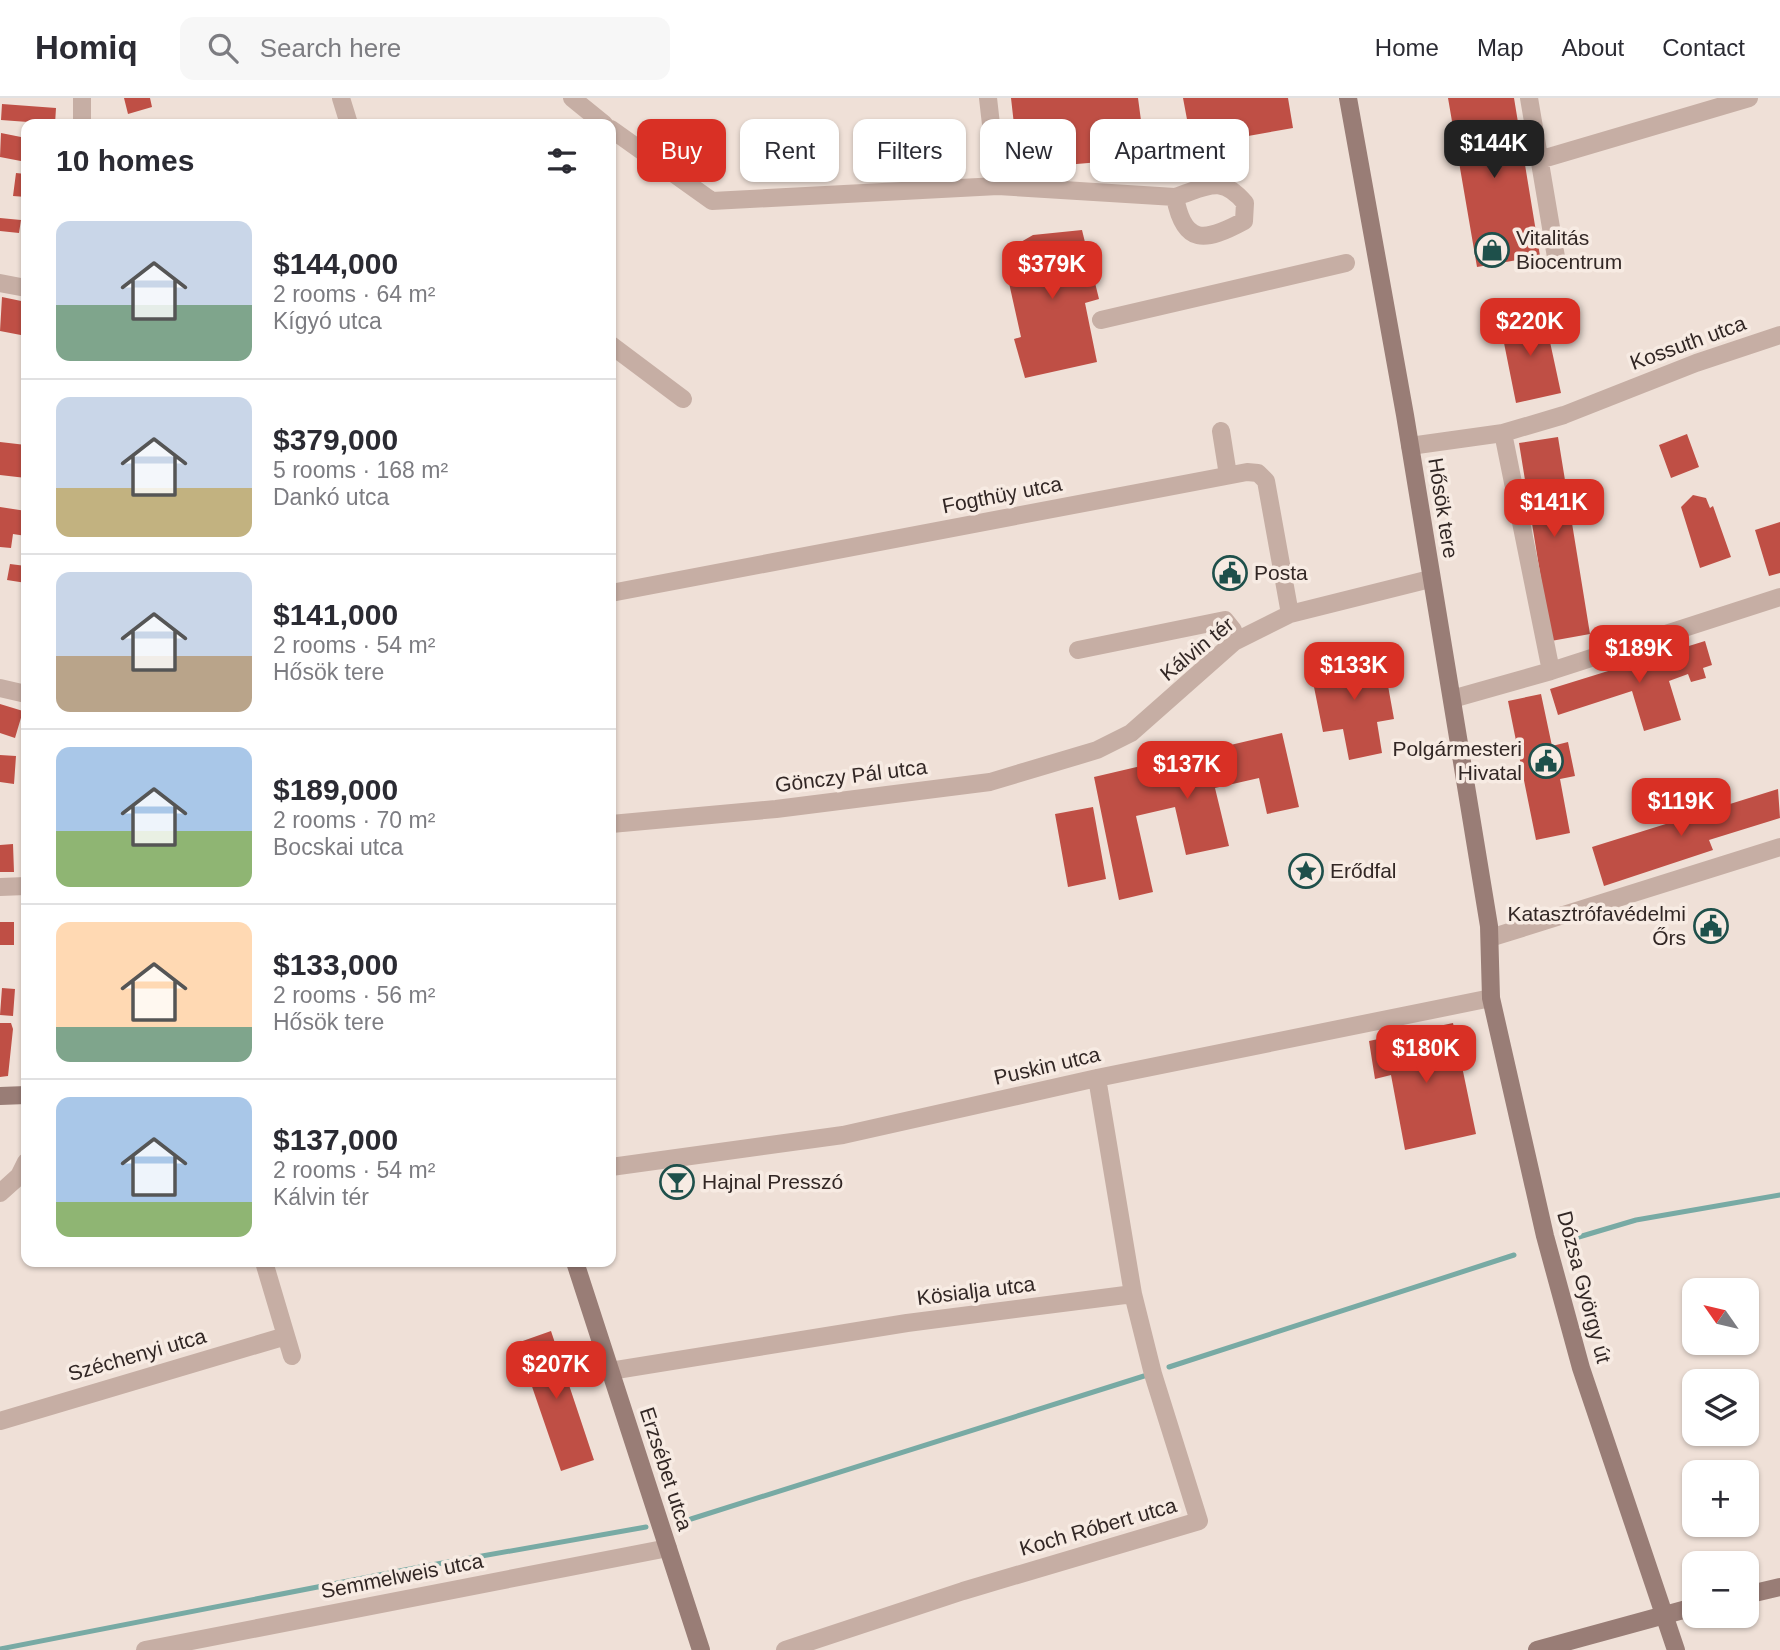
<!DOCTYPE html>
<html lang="en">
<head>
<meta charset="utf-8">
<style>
  body { margin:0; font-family:Arial,sans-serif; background:#f7f7f7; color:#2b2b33; height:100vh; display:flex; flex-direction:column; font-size:26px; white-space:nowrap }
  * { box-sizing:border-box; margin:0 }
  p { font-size:23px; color:#7c7c81 }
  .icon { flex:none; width:38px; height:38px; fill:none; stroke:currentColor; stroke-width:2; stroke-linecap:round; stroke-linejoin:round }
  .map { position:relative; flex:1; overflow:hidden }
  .panel { position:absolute; left:21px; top:21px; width:595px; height:1148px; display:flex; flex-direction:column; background:#fff; border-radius:14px; box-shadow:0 2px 5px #0004 }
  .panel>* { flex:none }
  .guide { position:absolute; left:637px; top:21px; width:665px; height:63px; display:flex; gap:14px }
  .needle { width:46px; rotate:304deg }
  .tools { position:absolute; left:1682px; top:1180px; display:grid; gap:14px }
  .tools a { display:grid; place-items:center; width:77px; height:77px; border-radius:14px; background:#fff; box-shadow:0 2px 5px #0004; font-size:35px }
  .price { position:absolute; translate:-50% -60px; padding:0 16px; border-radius:14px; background:#d93025; color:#fff; font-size:23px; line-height:46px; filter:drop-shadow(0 2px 4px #0008) }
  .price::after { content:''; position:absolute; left:50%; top:42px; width:21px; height:16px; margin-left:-10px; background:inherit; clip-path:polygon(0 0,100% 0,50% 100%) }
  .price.current { background:#222; color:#fff }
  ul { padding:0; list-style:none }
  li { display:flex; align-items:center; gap:21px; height:175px; padding:0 35px }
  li+li { border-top:2px solid #e1e1e2 }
  li span { display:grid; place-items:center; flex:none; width:196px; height:140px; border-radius:14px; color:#555 }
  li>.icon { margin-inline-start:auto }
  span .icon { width:84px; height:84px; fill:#fffc; stroke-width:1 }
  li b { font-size:30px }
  h2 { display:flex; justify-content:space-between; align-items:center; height:84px; padding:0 35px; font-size:30px }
  .pill { padding:0 24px; border-radius:14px; background:#fff; box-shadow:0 2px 5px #0004; font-size:24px; line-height:63px }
  .pill.current { background:#d93025; color:#fff }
  header { display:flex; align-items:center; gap:42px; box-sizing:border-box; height:98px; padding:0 35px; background:#fff; border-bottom:2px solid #e1e1e2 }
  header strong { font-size:33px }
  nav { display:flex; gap:38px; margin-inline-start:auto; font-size:24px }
  .search { width:490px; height:63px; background:#f7f7f7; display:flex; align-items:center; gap:18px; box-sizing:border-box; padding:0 24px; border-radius:14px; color:#7c7c81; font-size:26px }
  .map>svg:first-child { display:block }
</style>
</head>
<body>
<header>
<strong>Homiq</strong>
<div class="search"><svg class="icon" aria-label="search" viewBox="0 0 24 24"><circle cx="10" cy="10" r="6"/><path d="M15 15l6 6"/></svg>Search here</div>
<nav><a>Home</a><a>Map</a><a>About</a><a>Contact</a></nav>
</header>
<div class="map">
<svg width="1780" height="1552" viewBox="0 0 1780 1552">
  <rect width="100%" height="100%" fill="#efe0d7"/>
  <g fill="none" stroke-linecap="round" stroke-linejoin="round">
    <path stroke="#78aaa4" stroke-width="5" d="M1572 1141 1636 1122 1780 1097
      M1169 1269 1514 1157
      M691 1421 1144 1278
      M0 1551 420 1469 646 1429"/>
  </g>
  <path fill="#bf4f45" d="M124 0H150L152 9 128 16Z
    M1011 0H1138L1146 60 1019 71Z
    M1183 0H1288L1293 30 1192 48Z
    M1448 0H1514L1540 158 1477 169Z
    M2 6 56 10 55 26 1 22Z
    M1 35 26 40V64L0 59Z
    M16 75 26 76V99L13 98Z
    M0 120 21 122 19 135 0 133Z
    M1082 132 1099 201 1085 205 1097 264 1025 280 1014 241 1021 239 1003 158 1012 149 1033 137Z
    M2 199 26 204V238L0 233Z
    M1544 216 1561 295 1516 305 1500 225Z
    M1687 336 1699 369 1671 380 1659 347Z
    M1558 339 1590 536 1551 543 1519 345Z
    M0 344 26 347V380L0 377Z
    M1693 397 1706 400 1710 410 1713 408 1731 459 1700 470 1681 409Z
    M0 409 26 413V438L13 436 11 450 0 449Z
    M1780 424V475L1769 478 1755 432Z
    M10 466 26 468V485L7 482Z
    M1705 543 1712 567 1703 570 1706 580 1691 584 1688 576 1669 583 1681 622 1644 633 1632 593 1558 617 1550 591Z
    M1348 548 1361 556 1365 574 1385 571 1394 621 1377 624 1382 655 1349 662 1343 631 1323 634 1313 584 1331 581 1327 562 1336 550Z
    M1541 596 1552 648 1568 644 1575 678 1560 681 1570 735 1536 742 1508 603Z
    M0 606 23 613 15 640 0 635Z
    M1282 635 1299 709 1267 716 1259 680 1215 690 1229 748 1186 757 1175 709 1136 718 1153 794 1119 802 1094 679Z
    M0 657 16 658 14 686 0 684Z
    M1778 691 1780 720 1709 742 1713 752 1604 788 1592 749Z
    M1093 709 1106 781 1068 789 1055 716Z
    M13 746 14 774H0V747Z
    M1299 774a7 7 0 1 1 14 0a7 7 0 1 1-14 0Z
    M0 824H14V847H0Z
    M2 890 15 891 13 918 0 917Z
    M0 925H11L13 931 8 978 0 979Z
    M1453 925 1476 1036 1405 1052 1391 977 1375 981 1369 943Z
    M551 1233 594 1362 561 1373 517 1245Z"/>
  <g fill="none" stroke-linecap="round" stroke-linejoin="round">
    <path stroke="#c6aea4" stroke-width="18" d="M82 0V26
      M341 0 349 26
      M572 0 604 26
      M988 0 998 88
      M1529 0 1556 159
      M611 31 712 103 998 88 1175 99C1184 148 1205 144 1244 123L1245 105C1221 76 1207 89 1175 99
      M1539 62 1749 0
      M0 185 26 190
      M1101 222 1346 165
      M611 247 683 301
      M1221 333 1228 377
      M1503 335 1551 573
      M1410 348 1503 335 1564 317 1696 265 1780 237
      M611 495 1247 374 1258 375 1266 383 1290 516
      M1078 552 1225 522 1233 532
      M0 590 26 596
      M1452 601 1551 573 1780 499
      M611 726 776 711 990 684 1097 652 1131 635 1234 544 1290 516 1430 481
      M0 789 26 788
      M1490 840 1780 749
      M611 1069 843 1037 1097 980 1491 900
      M0 1095 19 1078 26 1064
      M264 1164 292 1258
      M610 1273 907 1225 1133 1196
      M0 1323 286 1238
      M145 1552 668 1450
      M785 1552 963 1493 1199 1423 1153 1276 1133 1196 1097 980"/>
    <path stroke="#997d76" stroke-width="18" d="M1348 0 1405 317 1489 828 1491 900 1545 1138 1581 1270 1676 1552
      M0 998 26 997
      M575 1164 701 1552
      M1746 1497 1780 1489
      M1537 1552 1694 1509"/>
  </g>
  <defs>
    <g id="shop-ring" transform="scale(1.75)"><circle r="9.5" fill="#f7ebe3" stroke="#1e504b" stroke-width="1.5"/><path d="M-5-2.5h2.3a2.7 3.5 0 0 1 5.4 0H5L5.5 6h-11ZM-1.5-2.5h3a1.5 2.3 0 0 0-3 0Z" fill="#1e504b"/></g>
    <g id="civic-ring" transform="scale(1.75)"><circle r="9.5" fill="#f7ebe3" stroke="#1e504b" stroke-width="1.5"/><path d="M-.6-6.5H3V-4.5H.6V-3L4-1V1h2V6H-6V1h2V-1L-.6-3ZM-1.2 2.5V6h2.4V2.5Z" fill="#1e504b"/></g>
    <g id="sight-ring" transform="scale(1.75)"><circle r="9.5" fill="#f7ebe3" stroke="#1e504b" stroke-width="1.5"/><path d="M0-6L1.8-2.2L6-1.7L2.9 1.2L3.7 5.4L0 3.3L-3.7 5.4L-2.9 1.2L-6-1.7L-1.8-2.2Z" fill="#1e504b"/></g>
    <g id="bar-ring" transform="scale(1.75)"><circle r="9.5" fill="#f7ebe3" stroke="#1e504b" stroke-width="1.5"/><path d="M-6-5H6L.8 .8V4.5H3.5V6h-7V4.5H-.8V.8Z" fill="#1e504b"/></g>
  </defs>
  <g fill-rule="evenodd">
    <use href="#shop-ring" x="1492" y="152"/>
    <use href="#civic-ring" x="1230" y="475"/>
    <use href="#civic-ring" x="1546" y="663"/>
    <use href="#sight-ring" x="1306" y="773"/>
    <use href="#civic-ring" x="1711" y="828"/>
    <use href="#bar-ring" x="677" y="1084"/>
  </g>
  <g text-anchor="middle" stroke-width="7" stroke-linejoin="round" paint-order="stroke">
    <g font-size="21" fill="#322725" stroke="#f7ebe3" text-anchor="start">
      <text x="1516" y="147">Vitalitás<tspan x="1516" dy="24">Biocentrum</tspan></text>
      <text x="1254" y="482">Posta</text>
      <text x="1522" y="658" text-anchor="end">Polgármesteri<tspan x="1522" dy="24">Hivatal</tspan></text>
      <text x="1330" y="780">Erődfal</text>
      <text x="1686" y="823" text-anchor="end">Katasztrófavédelmi<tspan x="1686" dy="24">Őrs</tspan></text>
      <text x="702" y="1091">Hajnal Presszó</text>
    </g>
    <g font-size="21" fill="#322725" stroke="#f7ebe3">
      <text transform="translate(1688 245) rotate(-20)" y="7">Kossuth utca</text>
      <text transform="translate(1002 397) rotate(-11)" y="7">Fogthüy utca</text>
      <text transform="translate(1443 410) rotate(81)" y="7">Hősök tere</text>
      <text transform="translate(1197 551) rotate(-39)" y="7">Kálvin tér</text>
      <text transform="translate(851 678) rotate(-7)" y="7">Gönczy Pál utca</text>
      <text transform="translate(1047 968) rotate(-13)" y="7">Puskin utca</text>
      <text transform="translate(1584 1189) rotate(75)" y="7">Dózsa György út</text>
      <text transform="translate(976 1193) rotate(-7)" y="7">Kösialja utca</text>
      <text transform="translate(137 1257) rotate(-16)" y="7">Széchenyi utca</text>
      <text transform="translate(666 1371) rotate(72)" y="7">Erzsébet utca</text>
      <text transform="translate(1098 1429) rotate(-16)" y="7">Koch Róbert utca</text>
      <text transform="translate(402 1478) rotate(-11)" y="7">Semmelweis utca</text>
    </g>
  </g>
</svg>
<div class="tools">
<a><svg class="needle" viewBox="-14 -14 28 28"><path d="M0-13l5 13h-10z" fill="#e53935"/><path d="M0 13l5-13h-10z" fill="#7c7c81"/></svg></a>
<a><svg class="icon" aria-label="layers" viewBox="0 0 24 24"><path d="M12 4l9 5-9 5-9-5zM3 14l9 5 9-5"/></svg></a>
<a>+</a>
<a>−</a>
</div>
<b class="price current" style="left:1494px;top:82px">$144K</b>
<b class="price" style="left:1052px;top:203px">$379K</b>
<b class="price" style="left:1530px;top:260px">$220K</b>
<b class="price" style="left:1554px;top:441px">$141K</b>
<b class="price" style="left:1639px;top:587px">$189K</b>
<b class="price" style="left:1354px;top:604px">$133K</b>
<b class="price" style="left:1187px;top:703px">$137K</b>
<b class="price" style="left:1681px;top:740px">$119K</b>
<b class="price" style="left:1426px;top:987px">$180K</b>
<b class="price" style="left:556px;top:1303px">$207K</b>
<div class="guide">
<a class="pill current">Buy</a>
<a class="pill">Rent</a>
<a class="pill">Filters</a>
<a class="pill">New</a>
<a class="pill">Apartment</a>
</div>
<section class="panel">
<h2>10 homes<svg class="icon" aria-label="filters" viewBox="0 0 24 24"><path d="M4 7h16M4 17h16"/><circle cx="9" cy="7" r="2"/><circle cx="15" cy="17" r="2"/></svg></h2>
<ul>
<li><span style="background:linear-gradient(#c9d6e8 60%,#7fa58c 0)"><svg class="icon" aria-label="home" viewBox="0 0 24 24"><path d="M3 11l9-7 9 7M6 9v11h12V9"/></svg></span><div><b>$144,000</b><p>2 rooms · 64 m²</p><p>Kígyó utca</p></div></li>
<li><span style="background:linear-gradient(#c9d6e8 65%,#c2b280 0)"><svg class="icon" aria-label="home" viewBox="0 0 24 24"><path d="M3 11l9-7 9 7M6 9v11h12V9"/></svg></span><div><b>$379,000</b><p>5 rooms · 168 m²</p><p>Dankó utca</p></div></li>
<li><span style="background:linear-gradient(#c9d6e8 60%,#b9a48a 0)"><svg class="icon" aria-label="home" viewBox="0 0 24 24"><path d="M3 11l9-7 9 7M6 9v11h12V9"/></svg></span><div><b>$141,000</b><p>2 rooms · 54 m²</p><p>Hősök tere</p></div></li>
<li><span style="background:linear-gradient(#a9c7e8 60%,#8fb573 0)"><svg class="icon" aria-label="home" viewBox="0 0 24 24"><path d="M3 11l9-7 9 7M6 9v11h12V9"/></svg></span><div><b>$189,000</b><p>2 rooms · 70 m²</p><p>Bocskai utca</p></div></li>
<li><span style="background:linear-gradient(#ffd9b3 75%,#7fa58c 0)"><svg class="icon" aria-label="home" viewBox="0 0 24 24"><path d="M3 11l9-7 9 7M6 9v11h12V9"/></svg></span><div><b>$133,000</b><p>2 rooms · 56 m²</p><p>Hősök tere</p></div></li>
<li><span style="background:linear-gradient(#a9c7e8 75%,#8fb573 0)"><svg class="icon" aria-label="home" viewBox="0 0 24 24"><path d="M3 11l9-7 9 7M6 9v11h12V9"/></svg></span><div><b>$137,000</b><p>2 rooms · 54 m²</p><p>Kálvin tér</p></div></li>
</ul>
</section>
</div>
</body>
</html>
